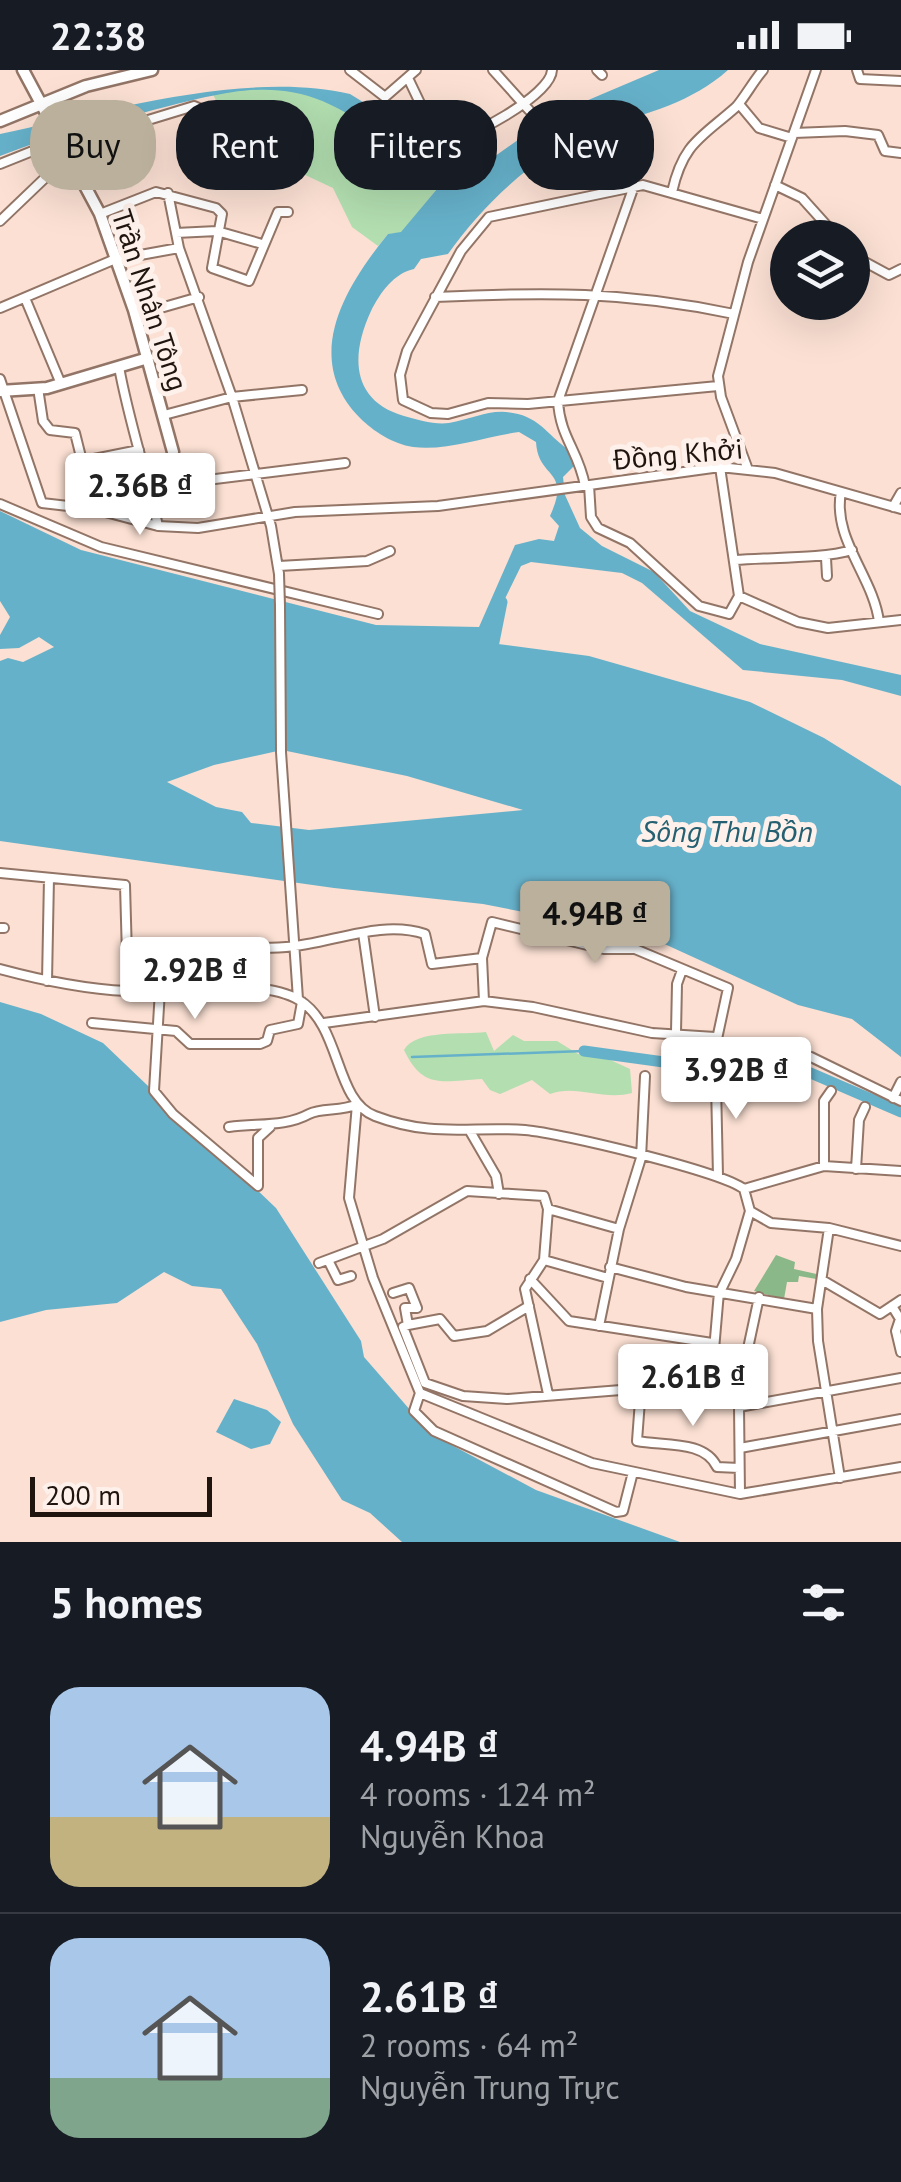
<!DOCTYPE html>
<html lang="en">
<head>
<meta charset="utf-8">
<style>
  body { margin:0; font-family:"PT Sans",sans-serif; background:#242831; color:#f1f3f6; height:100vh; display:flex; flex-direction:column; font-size:38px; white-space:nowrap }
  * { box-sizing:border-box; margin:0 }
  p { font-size:32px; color:#9ea1a6 }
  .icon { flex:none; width:55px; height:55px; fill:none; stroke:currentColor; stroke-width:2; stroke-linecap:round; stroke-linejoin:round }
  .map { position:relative; height:1472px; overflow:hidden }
  .sheet { display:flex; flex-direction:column; background:#171b24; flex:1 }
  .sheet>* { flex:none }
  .hud { position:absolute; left:30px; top:30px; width:842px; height:90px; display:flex; gap:20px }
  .tools { position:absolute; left:770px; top:150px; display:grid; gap:20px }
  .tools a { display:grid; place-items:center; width:100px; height:100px; border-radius:50%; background:#171b24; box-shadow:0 10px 40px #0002; font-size:50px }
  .scale { position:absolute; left:30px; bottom:25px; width:182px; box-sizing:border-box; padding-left:10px; border:5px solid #1f140e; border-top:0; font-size:28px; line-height:35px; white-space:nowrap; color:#1f140e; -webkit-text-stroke:8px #fef0ea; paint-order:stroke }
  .price { position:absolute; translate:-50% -85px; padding:0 22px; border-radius:10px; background:#fff; color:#222; font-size:32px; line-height:65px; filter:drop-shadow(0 2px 5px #0008) }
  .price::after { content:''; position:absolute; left:50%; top:60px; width:30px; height:22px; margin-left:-15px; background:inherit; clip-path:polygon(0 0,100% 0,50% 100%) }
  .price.selected { background:#bab09c; color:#111 }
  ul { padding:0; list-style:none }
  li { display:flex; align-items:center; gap:30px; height:250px; padding:0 50px }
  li+li { border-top:2px solid #363941 }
  li span { display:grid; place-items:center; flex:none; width:280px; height:200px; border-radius:30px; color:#555 }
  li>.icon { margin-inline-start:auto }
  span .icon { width:120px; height:120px; fill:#fffc; stroke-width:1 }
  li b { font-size:42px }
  h2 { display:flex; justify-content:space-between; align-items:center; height:120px; padding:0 50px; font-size:42px }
  .pill { padding:0 35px; border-radius:40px; background:#171b24; box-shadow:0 10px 40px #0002; font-size:35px; line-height:90px }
  .pill.selected { background:#bab09c; color:#111 }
  .status { display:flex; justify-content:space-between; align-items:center; height:70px; padding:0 50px; background:#171b24; direction:ltr }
  .status svg { height:28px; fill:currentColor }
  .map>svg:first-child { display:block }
</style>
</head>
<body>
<div class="status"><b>22:38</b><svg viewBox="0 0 49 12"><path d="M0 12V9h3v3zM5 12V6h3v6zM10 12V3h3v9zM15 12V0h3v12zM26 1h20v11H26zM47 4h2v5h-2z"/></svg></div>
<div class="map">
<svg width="901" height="1472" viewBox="0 0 901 1472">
  <rect width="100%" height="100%" fill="#fbe0d3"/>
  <path fill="#b2deb0" d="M264 17 288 18 337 32 437 119 401 163 388 164 378 176 352 157 333 118 288 97 269 96 239 81 212 22Z
    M486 962 494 981 513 965 524 971H557L578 984 606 988 630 999 632 1023C603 1031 576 1014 550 1024L532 1010 500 1024 490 1020 482 1009C442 1011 423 1020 404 980 416 959 464 965 486 962Z"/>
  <path fill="#8ab888" d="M776 1185 795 1192 794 1199 821 1205 822 1210 799 1206 798 1212H787L784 1229 754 1221Z"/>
  <path fill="#66b1ca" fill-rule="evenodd" d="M659 0H728C691 33 649 42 603 58 540 79 485 132 448 184L421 189 414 199C394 203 380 223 371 241 351 284 350 330 404 346 418 350 435 355 449 353 474 349 492 337 518 344 543 350 553 372 574 383L575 395 563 407 565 425 580 458 602 476 654 502 690 541 760 574 901 605V626L842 610 743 600 642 513 622 503 531 492 521 496 492 555 498 574 589 586 750 632 824 668 901 716V987L852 949 798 935 647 866 483 834 334 818 0 771V591L8 588 23 592 54 577 39 567 19 578 0 579V565L10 547 0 531V441L81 480 376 555 479 557 515 475 539 469 554 471 559 456 550 446C572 398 538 410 536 372L519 362C483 367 448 381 413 377 393 374 373 361 360 348 301 288 345 217 388 164L401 162 437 119C429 102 403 85 388 72 299 0 251 15 146 42 96 54 48 67 0 86V64C103 42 247 0 350 24 387 45 420 78 454 104L467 106 553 45ZM282 680 407 706 523 740 309 760 251 753 242 742 216 737 167 712 214 695Z
    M0 932 41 944 103 973 276 1138 361 1271 364 1287 431 1364 536 1420 680 1472H402L370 1443 342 1430 293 1354 257 1274 221 1219 192 1216 164 1202 117 1233 46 1240 0 1252Z
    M234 1329 267 1340 281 1352 270 1374 251 1379 216 1362Z"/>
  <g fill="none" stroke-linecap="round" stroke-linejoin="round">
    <path stroke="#66b1ca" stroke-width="2.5" d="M412 987 584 981"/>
    <path stroke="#66b1ca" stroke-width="11" d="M492 582 502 532
      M584 981 671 993 753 991 799 998 901 1042"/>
    <g stroke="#927566" stroke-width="12">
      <path id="street" d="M350 0 385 27 416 0
        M493 0 529 40
        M597 0 602 5
        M857 0 860 9 901 11
        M408 8 441 77C467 69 551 26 552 0
        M739 34 759 58 792 68
        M794 63 845 61 878 65 885 81 901 83
        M63 76 194 36C217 44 215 68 231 84 235 88 240 90 244 95L240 103
        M0 94 60 70
        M775 115 802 128 838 168
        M672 122C683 73 701 68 736 37 742 31 755 9 763 0
        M168 123 179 178 232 327 302 320
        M100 144 156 122 216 138 222 144 212 198 249 211 278 142H288
        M0 151 46 107 73 90
        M176 163 217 161 262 174
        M852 185 889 205 901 199
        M435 227C544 222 626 221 734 244
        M25 228 61 314
        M0 238 113 190 179 178
        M136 245 199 227
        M119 297C129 352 146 401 158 456
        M0 309 42 433 94 439 158 456 198 458 295 442 438 436 720 397 775 403 901 439
        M718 316 528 334 488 333 448 344 431 343 403 330 400 305 407 281 461 181 489 147 643 115 763 149
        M38 318 43 351 50 360 75 363 94 439
        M164 345 232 327 271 456 279 504
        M84 391 139 380
        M747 397 721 327 718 306 748 192 816 0
        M589 415 591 447 598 458 630 473 699 536 729 544 739 526 720 397
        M585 416C579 381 560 368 558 331L634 116
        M150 417 345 393
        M841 422C832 469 874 508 879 552
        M0 434 101 477 378 544
        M893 437 901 423
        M826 488 827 506
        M735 490C771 487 822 489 852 480
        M279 496 367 491 390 481
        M739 526 798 552 828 558 901 550
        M280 536 281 682 298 929
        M0 803 125 815 128 921
        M0 858H4
        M363 863 375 947
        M129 878C182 879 234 880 286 877 331 874 380 849 425 864L432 894 482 888
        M215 879 217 920
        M0 899C41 910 84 919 127 921 173 923 260 906 299 930 342 956 334 1031 375 1046 433 1068 470 1056 525 1060 560 1063 720 1101 744 1119L750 1141 771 1153 829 1158 901 1176
        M47 911 49 808
        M160 920 154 1021 173 1044 258 1116V1068L270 1057
        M484 931 482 888 492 852 604 879H635L728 918 717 969 723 974 811 987 901 1031
        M92 953 176 961 190 974H260L267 971 270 960 298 954 302 932
        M324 953 484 931 533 937 652 963 715 967 718 1106
        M676 962 677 914 682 900
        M893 1028 901 1012
        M229 1057C259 1053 285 1057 309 1044 322 1037 342 1042 357 1034L349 1128 373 1208 420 1323 592 1393 740 1424 901 1397
        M471 1063 496 1106 499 1124
        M824 1096V1031L831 1021
        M856 1099 859 1050 865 1037
        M744 1119 824 1096 901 1101
        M548 1139 619 1159
        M829 1158 817 1239 818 1271 840 1408
        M328 1190 338 1210 351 1206
        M544 1190 608 1208
        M319 1193 383 1169 467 1121 544 1126 548 1139 544 1190 525 1219 548 1324
        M610 1197 686 1217 817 1239
        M530 1209 569 1251 712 1273
        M822 1210 880 1244 901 1230
        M721 1220 736 1189 750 1141
        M393 1223 409 1218 417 1238H405L408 1255 403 1257 425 1313 463 1326 507 1329 621 1320 694 1304 731 1308
        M892 1236 900 1249 896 1261 901 1282
        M408 1255 440 1249 454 1266 487 1261 529 1236
        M599 1256 619 1159 641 1088 645 1006
        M712 1303 719 1222
        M731 1308 739 1337 740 1424
        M731 1308 744 1297 759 1227
        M641 1317 637 1371C663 1376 705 1370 717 1397L739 1398
        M420 1323 414 1341 434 1361 616 1442 623 1441 633 1402
        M739 1337 901 1308
        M740 1378 901 1349"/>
    </g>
    <g stroke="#927566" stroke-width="15">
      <path id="secondary" d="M23 0 100 144 134 240 173 382
        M0 51 86 16 152 0
        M0 321 47 318 148 288"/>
    </g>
    <use href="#street" stroke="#fff" stroke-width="8"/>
    <use href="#secondary" stroke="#fff" stroke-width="10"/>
    <g stroke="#927566" stroke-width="12" stroke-linecap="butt">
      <path id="street-bridge" d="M279 504 280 536"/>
    </g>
    <use href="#street-bridge" stroke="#fff" stroke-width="8"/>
  </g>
  <g text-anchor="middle" stroke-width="10" stroke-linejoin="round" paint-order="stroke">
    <g font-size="28" fill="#1f140e" stroke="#fef0ea">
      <text transform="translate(150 230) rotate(72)" y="10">Trần Nhân Tông</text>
      <text transform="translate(678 384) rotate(-5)" y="10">Đồng Khởi</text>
    </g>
    <g font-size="30" font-style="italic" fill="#246072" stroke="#fef0ea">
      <text x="727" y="772">Sông Thu Bồn</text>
    </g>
  </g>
</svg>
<div class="tools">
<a><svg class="icon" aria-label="layers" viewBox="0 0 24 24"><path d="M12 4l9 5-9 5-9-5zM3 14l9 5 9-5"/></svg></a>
</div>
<div class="scale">200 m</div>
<b class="price" style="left:140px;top:468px">2.36B ₫</b>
<b class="price selected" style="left:595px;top:896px">4.94B ₫</b>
<b class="price" style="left:195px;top:952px">2.92B ₫</b>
<b class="price" style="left:736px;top:1052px">3.92B ₫</b>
<b class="price" style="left:693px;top:1359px">2.61B ₫</b>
<div class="hud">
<a class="pill selected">Buy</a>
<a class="pill">Rent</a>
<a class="pill">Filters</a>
<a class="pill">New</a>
</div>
</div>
<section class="sheet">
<h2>5 homes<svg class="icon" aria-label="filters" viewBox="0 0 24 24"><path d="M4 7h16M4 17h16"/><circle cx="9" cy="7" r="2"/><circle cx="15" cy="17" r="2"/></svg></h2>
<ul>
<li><span style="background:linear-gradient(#a9c7e8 65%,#c2b280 0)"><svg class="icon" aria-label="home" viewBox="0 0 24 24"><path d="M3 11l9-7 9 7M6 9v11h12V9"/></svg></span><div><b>4.94B ₫</b><p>4 rooms · 124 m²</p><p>Nguyễn Khoa</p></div></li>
<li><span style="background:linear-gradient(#a9c7e8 70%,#7fa58c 0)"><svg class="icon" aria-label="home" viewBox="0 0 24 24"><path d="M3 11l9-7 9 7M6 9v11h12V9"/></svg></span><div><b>2.61B ₫</b><p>2 rooms · 64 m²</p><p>Nguyễn Trung Trực</p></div></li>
</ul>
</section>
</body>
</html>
